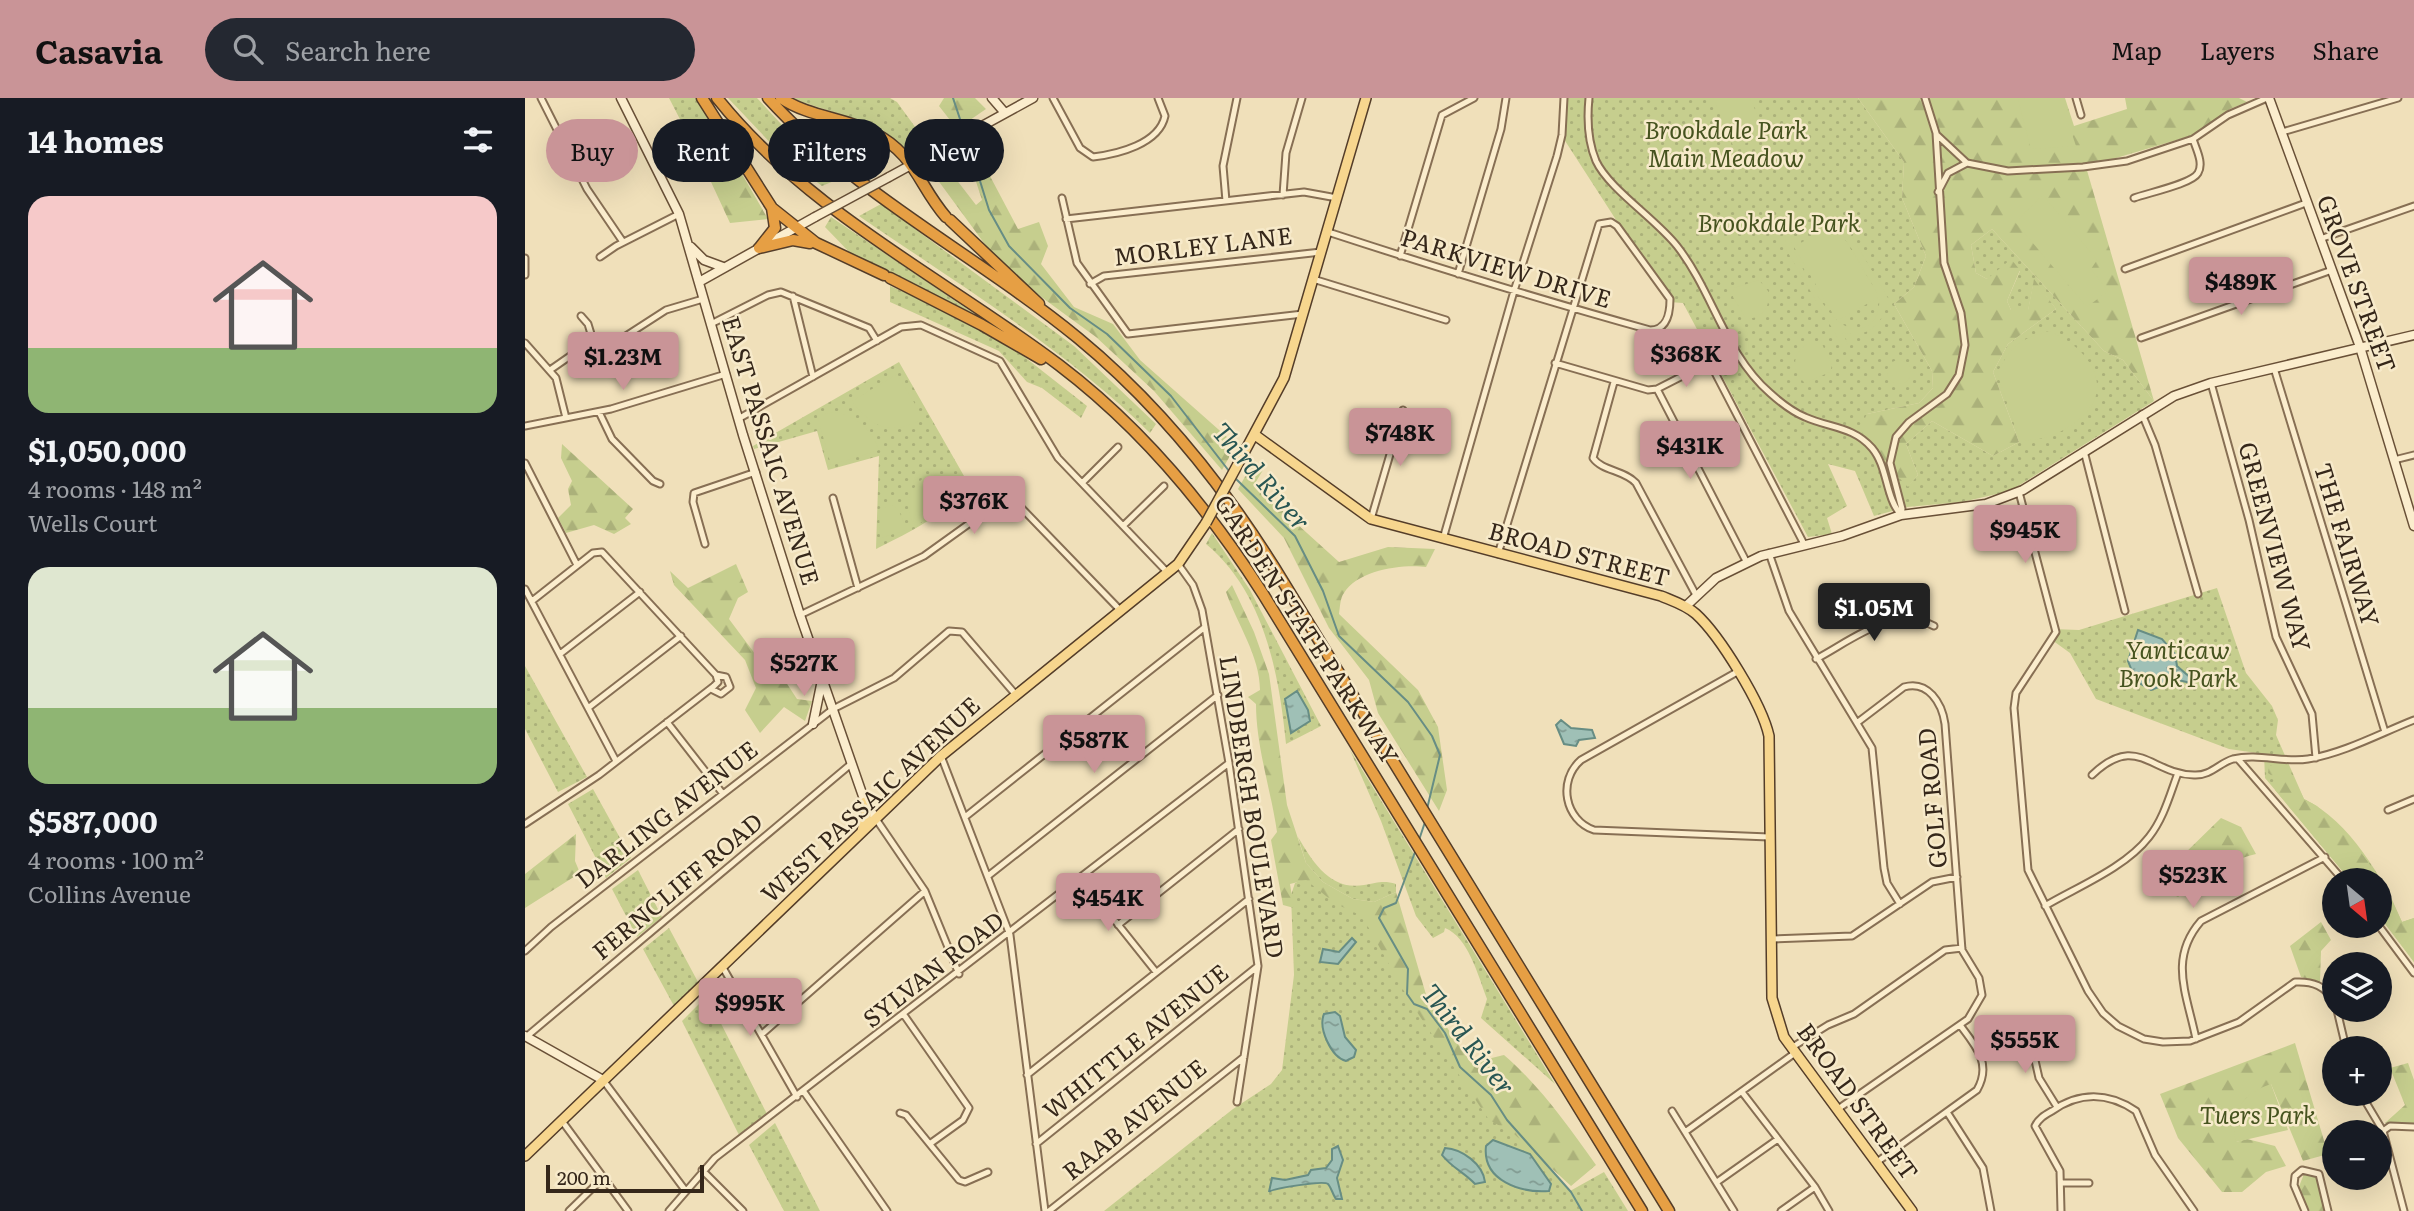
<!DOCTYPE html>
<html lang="en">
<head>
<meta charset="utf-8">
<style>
  body { margin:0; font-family:Literata,serif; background:#242831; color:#f1f3f6; height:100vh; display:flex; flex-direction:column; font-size:26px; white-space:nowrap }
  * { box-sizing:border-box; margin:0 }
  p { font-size:23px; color:#9ea1a6 }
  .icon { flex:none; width:38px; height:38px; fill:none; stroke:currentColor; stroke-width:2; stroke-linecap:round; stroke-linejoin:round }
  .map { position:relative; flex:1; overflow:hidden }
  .side { display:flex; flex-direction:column; background:#171b24; width:525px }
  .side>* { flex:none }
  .hud { position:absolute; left:21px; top:21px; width:665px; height:63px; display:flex; gap:14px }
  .needle { width:46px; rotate:151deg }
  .buttons { position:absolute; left:1797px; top:770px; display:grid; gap:14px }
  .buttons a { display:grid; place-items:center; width:70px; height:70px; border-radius:50%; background:#171b24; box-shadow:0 7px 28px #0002; font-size:35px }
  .scale { position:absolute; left:21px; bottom:18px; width:158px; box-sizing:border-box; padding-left:7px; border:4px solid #35271a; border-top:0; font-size:19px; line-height:24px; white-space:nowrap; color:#35271a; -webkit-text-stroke:5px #f7eaca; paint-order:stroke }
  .price { position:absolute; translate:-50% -60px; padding:0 16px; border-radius:7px; background:#c99497; color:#111; font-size:23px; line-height:46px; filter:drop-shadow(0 2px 4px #0008) }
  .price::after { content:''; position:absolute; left:50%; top:42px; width:21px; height:16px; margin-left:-10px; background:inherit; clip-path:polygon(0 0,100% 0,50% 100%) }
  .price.selected { background:#222; color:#fff }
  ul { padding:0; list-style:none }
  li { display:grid; align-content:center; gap:14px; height:371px; padding:0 28px }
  li span { display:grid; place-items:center; height:217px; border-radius:21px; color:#555 }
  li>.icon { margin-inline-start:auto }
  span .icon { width:126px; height:126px; fill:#fffc; stroke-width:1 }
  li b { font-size:30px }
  h2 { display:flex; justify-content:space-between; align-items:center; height:84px; padding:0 28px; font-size:30px }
  .tag { padding:0 24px; border-radius:32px; background:#171b24; box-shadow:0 7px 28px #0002; font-size:24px; line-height:63px }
  .tag.selected { background:#c99497; color:#111 }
  header { display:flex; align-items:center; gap:42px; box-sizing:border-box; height:98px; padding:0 35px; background:#c99497; color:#111 }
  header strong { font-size:33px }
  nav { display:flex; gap:38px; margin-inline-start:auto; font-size:24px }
  .search { width:490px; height:63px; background:#242831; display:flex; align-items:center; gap:18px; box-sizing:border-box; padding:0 24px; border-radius:38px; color:#9ea1a6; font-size:26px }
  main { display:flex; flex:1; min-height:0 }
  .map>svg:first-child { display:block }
</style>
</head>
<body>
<header>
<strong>Casavia</strong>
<div class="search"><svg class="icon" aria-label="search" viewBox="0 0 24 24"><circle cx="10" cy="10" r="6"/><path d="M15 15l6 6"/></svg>Search here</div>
<nav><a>Map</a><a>Layers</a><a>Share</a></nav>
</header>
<main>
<section class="side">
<h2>14 homes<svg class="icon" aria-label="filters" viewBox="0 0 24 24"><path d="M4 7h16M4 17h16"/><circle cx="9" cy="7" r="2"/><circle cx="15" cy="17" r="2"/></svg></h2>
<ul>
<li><span style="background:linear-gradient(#f6c9c9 70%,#8fb573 0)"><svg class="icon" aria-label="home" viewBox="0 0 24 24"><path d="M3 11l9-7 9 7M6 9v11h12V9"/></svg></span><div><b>$1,050,000</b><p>4 rooms · 148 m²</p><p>Wells Court</p></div></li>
<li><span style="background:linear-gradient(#dfe7d0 65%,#8fb573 0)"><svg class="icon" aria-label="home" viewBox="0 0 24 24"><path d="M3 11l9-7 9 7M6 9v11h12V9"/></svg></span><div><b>$587,000</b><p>4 rooms · 100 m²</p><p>Collins Avenue</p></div></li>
</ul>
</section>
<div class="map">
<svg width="1889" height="1113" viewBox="0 0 1889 1113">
  <defs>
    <pattern id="grass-dots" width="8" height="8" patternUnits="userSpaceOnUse" patternTransform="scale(1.75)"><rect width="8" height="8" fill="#c6ce8e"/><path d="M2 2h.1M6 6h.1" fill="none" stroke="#abb17a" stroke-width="1.8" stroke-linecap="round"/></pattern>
    <pattern id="forest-firs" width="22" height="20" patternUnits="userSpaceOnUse" patternTransform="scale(1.75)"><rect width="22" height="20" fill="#c6ce8e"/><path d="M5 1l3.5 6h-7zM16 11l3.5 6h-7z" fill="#abb17a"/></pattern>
    <pattern id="water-ripples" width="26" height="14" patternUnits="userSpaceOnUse" patternTransform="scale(1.75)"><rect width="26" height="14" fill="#9fc0b6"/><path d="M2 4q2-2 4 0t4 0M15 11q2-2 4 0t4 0" fill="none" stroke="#829c93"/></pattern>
  </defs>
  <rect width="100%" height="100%" fill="#f0e0ba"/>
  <path fill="url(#grass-dots)" d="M144 0H172L203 52 174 58Z
    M203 0H232L271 42 316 80 297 88 257 57Z
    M265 0H365L372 4 401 44 383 53 351 28Z
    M1038 0H1333L1379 64 1377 100 1401 158 1389 189 1369 206 1407 273 1408 290 1394 305 1342 316 1383 388 1393 377 1381 346 1407 323 1468 358 1494 344 1468 274 1483 246 1531 211 1509 183 1503 213 1486 212 1482 203 1495 173 1462 181 1451 175 1446 147 1467 131 1579 253 1598 262 1629 303 1485 393 1437 404 1382 409 1349 418 1330 373 1303 366 1322 408 1302 420 1307 436 1283 439 1158 205 1144 204 1035 35Z
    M356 106 549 248 631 326 625 335C543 253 430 184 334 118Z
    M306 119 451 217 329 159 300 129Z
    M365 188 414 209 497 257 562 308 556 320 517 290 502 284 474 253 365 204Z
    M374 264 443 385C425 416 382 435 351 451L354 358 303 372 292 333 229 351 228 348Z
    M687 435 725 492 796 628 761 646C754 575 739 494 681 446Z
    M1692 490 1721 575 1747 608 1753 622 1751 637 1779 701C1825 723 1857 779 1877 824L1889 820V864L1855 819V782H1825L1740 680 1739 656 1704 651 1571 601 1545 555 1527 542 1528 531 1554 532Z
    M0 568 62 679 33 694 0 631Z
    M825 652 1030 986 956 920 962 901C953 877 943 839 920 830L919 834 908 840 891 818 856 723Z
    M68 691 106 760 81 780 43 706Z
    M773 739C788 764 805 793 839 787 852 785 858 782 871 786V794L849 804 828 801 798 784 781 765Z
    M113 772 137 819 112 839 87 791Z
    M782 780 839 808 982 1022 1045 1093 1079 1074 1103 1113H579L708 1011 746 986 757 972 769 877 766 797 770 785Z
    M144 830 173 884 149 908 118 851Z
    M182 898 242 1016 214 1037 157 923Z
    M250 1025 295 1113H259L224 1047Z"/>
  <path fill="url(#forest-firs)" d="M419 0H450L461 11 432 31 414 8Z
    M1333 0H1540L1549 28 1602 11 1600 0H1714L1722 4 1705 11 1675 35 1561 69 1629 303 1598 262 1579 253 1467 131 1446 147 1451 175 1462 181 1486 161 1495 172 1482 203 1486 212H1503L1509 181 1531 211 1483 246 1468 274 1494 344 1468 358 1407 323 1381 346 1393 377 1383 389 1332 336 1342 316 1394 305 1408 290 1407 273 1369 206 1389 189 1401 158 1377 100 1379 64Z
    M448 46 493 131 514 124 523 148 516 166 549 209 588 226 615 262 711 347 697 372 629 293 571 239 478 171 404 70 417 63 451 107 457 102 440 50Z
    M203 52 243 121 205 125 174 58Z
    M37 346 108 411 100 420 106 426 89 436 69 427 41 435 33 420 46 407 43 391 47 383 36 360Z
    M729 363 738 372 729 387 814 464 863 449 910 451 901 469C877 466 833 472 819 495 815 500 815 510 814 516L893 592 913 629 922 692 914 713 853 615 844 582 804 530 759 440 713 391Z
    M211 466 223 494 213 500 204 521 236 564 251 569 272 601 287 603 280 623 259 609 235 635 220 612 231 590 220 562 149 487 145 473 163 490Z
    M707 487 729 534 744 576 762 707 781 765 798 784 828 801 849 804 871 794 902 900 946 965 979 957C1016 989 1043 1028 1071 1067L1046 1088 988 1035 964 1022 884 902 837 818 811 806 781 782 765 786 769 810 758 807 746 742 752 734C746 692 731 649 731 606L723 599 735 592C735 558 712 526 701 494Z
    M1760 663 1779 701 1792 708 1828 744 1861 788 1877 824 1889 820V864L1855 819V782H1825L1750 692 1753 682 1743 675 1744 668Z
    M1696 720 1716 729 1731 756C1699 764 1679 778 1653 799L1633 789 1654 761Z
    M51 736 50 763 55 775 0 810V776Z
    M1796 824 1806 842 1796 853 1795 884 1776 879 1765 848Z
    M1770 945 1803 1056 1778 1063 1746 986 1711 1044 1722 1041 1750 1048 1761 1068 1741 1074 1717 1094H1697L1653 1040 1635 996Z
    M1883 965 1889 982V1026L1860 1025 1880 1007 1865 970Z
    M1787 1075 1791 1077 1799 1113H1785L1773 1091 1779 1076Z"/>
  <path fill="#c6ce8e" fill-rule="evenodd" d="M1188 0H1225L1241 37 1209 50Z
    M1505 0H1535L1551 48 1506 51 1493 2Z
    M1184 62a11 11 0 1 1 22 0a11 11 0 1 1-22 0Z
    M1518 97 1572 162 1566 171 1583 193 1562 209 1490 124Z
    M1306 103 1370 212 1365 215 1361 209C1355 230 1338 241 1317 234L1323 246 1318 249 1262 153C1254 126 1277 103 1304 112L1302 106ZM1287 115 1302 117 1311 124 1354 198 1310 125 1269 149 1312 223 1354 199C1355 210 1353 222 1342 228 1309 246 1281 174 1268 152 1263 135 1269 120 1287 115Z
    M1234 182 1243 193C1246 210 1237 220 1221 221L1208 199 1209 190Z
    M1524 233C1567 251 1595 295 1547 327 1530 338 1515 343 1495 342L1472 275C1486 249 1495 240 1524 233Z
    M1287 244H1296L1307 267 1305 274 1280 285C1264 271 1268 251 1287 244Z
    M1362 274a12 12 0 1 1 24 0a12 12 0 1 1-24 0Z
    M372 276 399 321C365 337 349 332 327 303Z
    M312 314C335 321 345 330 354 352L306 367 292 317Z
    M403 376 422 405 390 429C377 406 384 391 403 376Z
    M368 407 374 413 382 432 355 440 354 411Z
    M1746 986 1763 1032 1711 1044C1703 1014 1719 995 1746 986Z"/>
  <path fill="url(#water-ripples)" stroke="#678d84" stroke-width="2" d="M1613 532 1637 541 1650 556 1652 568 1667 581 1666 585 1653 582 1626 592 1611 583 1603 563Z
    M772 593 783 612 785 623 766 635 760 601Z
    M1036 622 1046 630 1067 632 1070 640 1054 642 1051 648 1039 646 1031 627Z
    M827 840 831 844 813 866 795 864 798 851 814 854Z
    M810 914 815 918 820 939 831 952 829 959 821 963C806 959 793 930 799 916Z
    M968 1042 1005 1056 1026 1086 1024 1093C996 1095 957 1083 961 1048Z
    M813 1048 818 1062 812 1080 817 1101H811C808 1097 806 1089 803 1086 798 1082 746 1091 744 1094L747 1080 760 1082 783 1077 786 1072 801 1070 807 1062V1051Z
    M920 1050C937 1051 958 1066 960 1084L950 1086C940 1075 926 1069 917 1057Z"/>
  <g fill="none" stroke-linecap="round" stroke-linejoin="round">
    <path stroke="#678d84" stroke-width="2" d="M428 0 439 33
      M442 41 464 112 484 148 545 210 582 236 646 298 704 373
      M710 380 770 438 798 493 814 538 883 604 907 638 915 657 902 711
      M894 742 900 724
      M890 754 871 805 859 810 854 820 883 871 882 896 889 906 902 911 920 935 935 969 966 997 982 1022 1046 1094 1057 1113"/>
    <g stroke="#876f54" stroke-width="9">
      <path id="street" d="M16 0 62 91 98 144
        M528 0 555 50 568 59C593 56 634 46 640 18L633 0
        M1064 0C1062 20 1063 44 1071 63 1084 91 1131 121 1152 148 1188 194 1200 256 1245 295 1255 304 1268 314 1280 319 1304 330 1328 328 1347 350 1363 369 1360 399 1376 417
        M1551 0 1556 17
        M1757 34 1873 0
        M1412 37 1442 65 1483 73 1558 69 1602 63 1668 41 1703 17 1742 0
        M1413 94 1423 75 1442 65
        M758 97 761 55 777 0
        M537 100 552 165 603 236 778 216
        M1609 100C1622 95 1667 86 1673 75 1679 65 1671 51 1668 41
        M701 103 698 68 712 0
        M541 121 779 94 812 100
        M803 134C910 169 1017 202 1125 232 1142 232 1145 216 1145 201L1092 128 1086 124 1074 126 973 456
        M1795 141 1889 108
        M875 158 917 17 949 0
        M75 159 91 148 154 116
        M0 160V177
        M1600 171 1781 105
        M933 176 976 31 981 0
        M788 181 921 222
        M565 186 579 178 796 154
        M268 198 288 279
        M56 218 63 226 70 249
        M186 226 243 197 256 194 344 230 352 243
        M1616 240 1807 172
        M0 245 31 280 41 320
        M1030 265 1123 292 1132 291 1179 267H1186L1279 446
        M1749 270 1860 634
        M25 272 48 256 93 243 141 212 178 201
        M1089 284 1068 360C1077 373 1099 372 1111 385L1171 497
        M1686 285 1724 422 1751 539 1787 616 1791 660
        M1132 291 1221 463
        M74 314 87 341 128 383 135 386
        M1617 316 1630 347 1673 496
        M213 321 376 229 396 227 475 263 533 360 643 475
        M0 328 86 311 201 276
        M1559 353 1600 513
        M1869 362 1889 357
        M0 365 52 467
        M557 385 593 349
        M1494 394 1531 534 1491 595 1489 610 1503 772 1563 893 1578 915 1593 928 1619 941 1638 944 1665 943 1714 924 1770 884C1788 883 1800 888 1810 904
        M308 400 333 490
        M1376 417 1377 411 1365 365 1371 339 1384 324 1422 296 1434 277 1440 247 1436 215 1419 165 1411 35 1400 0
        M846 421 878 312
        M598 428 639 388
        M918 441 989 193 1032 58 1037 37 1039 0
        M180 446 168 404 169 395 231 374
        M1244 455 1264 513 1347 650 1359 770 1362 785 1375 806
        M653 466 668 487 677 512 704 665 733 868 712 1004
        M0 491 91 663
        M7 503 68 455 77 454 191 577
        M275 517 399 458 484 397 596 513
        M35 556 115 494
        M1291 561C1327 542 1369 506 1409 528
        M1212 574 1056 662C1032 683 1040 722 1069 732L1244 739
        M186 591 196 596 205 589 201 579 191 577
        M63 610 156 538
        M142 624 198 696
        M416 658 485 837 520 1113
        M1713 661 1818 782
        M1567 677C1612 634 1625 676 1669 677 1686 678 1694 665 1708 661 1733 655 1759 665 1783 661 1819 655 1856 635 1889 622
        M1863 712 1889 701
        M440 719 680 529
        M351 721 400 793 434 876
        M0 726 74 677 189 588 193 584 191 577
        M463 778 693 597
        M556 780 631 874
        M1520 808C1552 789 1600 770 1624 739 1639 720 1645 696 1653 675
        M593 827 714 731
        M1854 828 1889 875
        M1246 841 1327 838 1407 784 1432 779
        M0 853 26 829 308 611 369 580 424 533 437 534 491 597
        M197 868 272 999
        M1812 912 1821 950
        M379 917 444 1010 438 1022 406 1045
        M1494 926 1504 936 1514 980 1532 1009
        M237 936 400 793
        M1 939 326 666
        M1671 941C1662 896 1643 861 1676 823L1800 759
        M1266 950 1303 927 1329 916 1420 852 1437 850
        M502 977 724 801
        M78 982 160 1092
        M279 994 362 1113
        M1217 994 1290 1089 1304 1113
        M1836 996 1858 1033 1879 1113
        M1313 1011 1443 921 1457 897 1454 880 1437 852 1420 626C1417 605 1403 582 1379 589L1333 624
        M1147 1013 1209 1113
        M1422 1014 1458 1070 1466 1113
        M375 1015 381 1017 434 1082 440 1084 463 1074
        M37 1023 103 1113
        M1858 1033 1865 1028 1889 1029
        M1160 1034 1270 955
        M511 1046 733 868
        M1352 1064 1452 992C1467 966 1451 948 1435 927
        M177 1072 218 1113
        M1192 1084 1253 1041
        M1538 1085H1564
        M44 1113 79 1079
        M144 1113 190 1060 704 665
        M524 1113 719 959
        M1256 1113 1290 1089
        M1536 1113 1535 1073 1510 1028C1514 1020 1520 1017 1527 1013 1554 994 1583 994 1611 1013L1630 1057 1669 1113
        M1780 1113 1769 1087 1770 1078 1777 1072 1794 1076 1803 1113"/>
    </g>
    <g stroke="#695037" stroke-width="11">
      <path id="secondary" d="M96 0 154 116 218 337 275 517 340 704 351 721
        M467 0 480 15
        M1744 0 1835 249 1889 428
        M364 79 508 0
        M166 149 179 162 198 169
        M174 184 290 119
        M1161 508 1191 480 1236 458 1317 438 1376 417 1461 406 1498 392 1649 298 1686 285 1889 237
        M288 626 297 582
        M0 938 78 982"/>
    </g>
    <g stroke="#543d29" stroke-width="12">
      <path id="primary" d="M730 337 846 421 1136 498C1148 503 1161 507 1171 516 1195 538 1237 606 1244 638L1247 900 1259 939 1387 1113
        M713 366 759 280 841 0
        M337 733 341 718 340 704
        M0 1058 416 658 653 466 681 425"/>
    </g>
    <g stroke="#543d29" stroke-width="13">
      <path id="highway" d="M177 0 247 110 291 145 359 177
        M192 0C284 115 419 180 534 267 617 330 682 408 738 496L1117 1113
        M243 0C331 97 453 158 553 240 632 305 695 383 749 469L1144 1113
        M256 0C284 19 318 19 347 34 391 56 393 87 421 119
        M425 122 514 206
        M235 149 250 130 247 110
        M234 150 268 142 285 145
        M365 180 457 227 516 261"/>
    </g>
    <use href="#street" stroke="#fbedcd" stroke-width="5"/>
    <use href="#secondary" stroke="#fbedcd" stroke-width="8"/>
    <use href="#primary" stroke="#f7d68e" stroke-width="9"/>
    <use href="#highway" stroke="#e69f44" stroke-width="10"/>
    <g stroke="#695037" stroke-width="11" stroke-linecap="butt">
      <path id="secondary-bridge" d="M290 119 364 79"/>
    </g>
    <g stroke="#543d29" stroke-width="12" stroke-linecap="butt">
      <path id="primary-bridge" d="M681 425 713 366"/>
    </g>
    <use href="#secondary-bridge" stroke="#fbedcd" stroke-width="8"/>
    <use href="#primary-bridge" stroke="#f7d68e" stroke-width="9"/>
  </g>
  <g text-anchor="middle" stroke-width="5" stroke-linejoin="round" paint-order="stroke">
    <g font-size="24" font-style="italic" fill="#46531f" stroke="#f7eaca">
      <text x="1201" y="41">Brookdale Park<tspan x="1201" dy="28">Main Meadow</tspan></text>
      <text x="1254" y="134">Brookdale Park</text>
      <text x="1653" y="561">Yanticaw<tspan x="1653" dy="28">Brook Park</tspan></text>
      <text x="1733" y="1026">Tuers Park</text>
    </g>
    <g font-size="24" fill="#35271a" stroke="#f7eaca">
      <text transform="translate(678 149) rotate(-7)" y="8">MORLEY LANE</text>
      <text transform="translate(981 171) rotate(17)" y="8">PARKVIEW DRIVE</text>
      <text transform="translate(1831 186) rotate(70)" y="8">GROVE STREET</text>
      <text transform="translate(245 353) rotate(73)" y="8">EAST PASSAIC AVENUE</text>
      <text transform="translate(1821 447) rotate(73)" y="8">THE FAIRWAY</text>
      <text transform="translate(1749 449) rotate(75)" y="8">GREENVIEW WAY</text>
      <text transform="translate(1054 457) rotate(15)" y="8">BROAD STREET</text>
      <text transform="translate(781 532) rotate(57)" y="8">GARDEN STATE PARKWAY</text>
      <text transform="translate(1408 700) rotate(-95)" y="8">GOLF ROAD</text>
      <text transform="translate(346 702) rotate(-43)" y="8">WEST PASSAIC AVENUE</text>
      <text transform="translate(726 709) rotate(81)" y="8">LINDBERGH BOULEVARD</text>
      <text transform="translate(142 717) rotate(-38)" y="8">DARLING AVENUE</text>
      <text transform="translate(153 789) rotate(-40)" y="8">FERNCLIFF ROAD</text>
      <text transform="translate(409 872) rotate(-38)" y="8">SYLVAN ROAD</text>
      <text transform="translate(611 944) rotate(-39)" y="8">WHITTLE AVENUE</text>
      <text transform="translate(1332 1004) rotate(54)" y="8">BROAD STREET</text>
      <text transform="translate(610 1022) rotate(-39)" y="8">RAAB AVENUE</text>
    </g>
    <g font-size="26" font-style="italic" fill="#285653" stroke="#f7eaca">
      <text transform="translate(736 379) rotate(49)" y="9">Third River</text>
      <text transform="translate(943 942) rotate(52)" y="9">Third River</text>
    </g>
  </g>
</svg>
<div class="buttons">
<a><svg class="needle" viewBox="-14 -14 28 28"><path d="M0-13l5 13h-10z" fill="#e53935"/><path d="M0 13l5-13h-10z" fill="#9ea1a6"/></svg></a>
<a><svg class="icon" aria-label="layers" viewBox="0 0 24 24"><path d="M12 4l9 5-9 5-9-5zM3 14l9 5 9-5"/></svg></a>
<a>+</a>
<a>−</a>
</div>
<div class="scale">200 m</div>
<b class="price" style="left:1716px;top:219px">$489K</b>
<b class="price" style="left:1161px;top:291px">$368K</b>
<b class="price" style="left:98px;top:294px">$1.23M</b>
<b class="price" style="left:875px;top:370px">$748K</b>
<b class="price" style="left:1165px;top:383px">$431K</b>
<b class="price" style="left:449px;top:438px">$376K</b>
<b class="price" style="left:1500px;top:467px">$945K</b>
<b class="price selected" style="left:1349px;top:545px">$1.05M</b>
<b class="price" style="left:279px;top:600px">$527K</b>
<b class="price" style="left:569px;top:677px">$587K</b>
<b class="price" style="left:1668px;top:812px">$523K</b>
<b class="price" style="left:583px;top:835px">$454K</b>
<b class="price" style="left:225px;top:940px">$995K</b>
<b class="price" style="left:1500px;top:977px">$555K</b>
<div class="hud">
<a class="tag selected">Buy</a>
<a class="tag">Rent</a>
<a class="tag">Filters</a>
<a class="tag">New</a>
</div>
</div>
</main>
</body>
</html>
